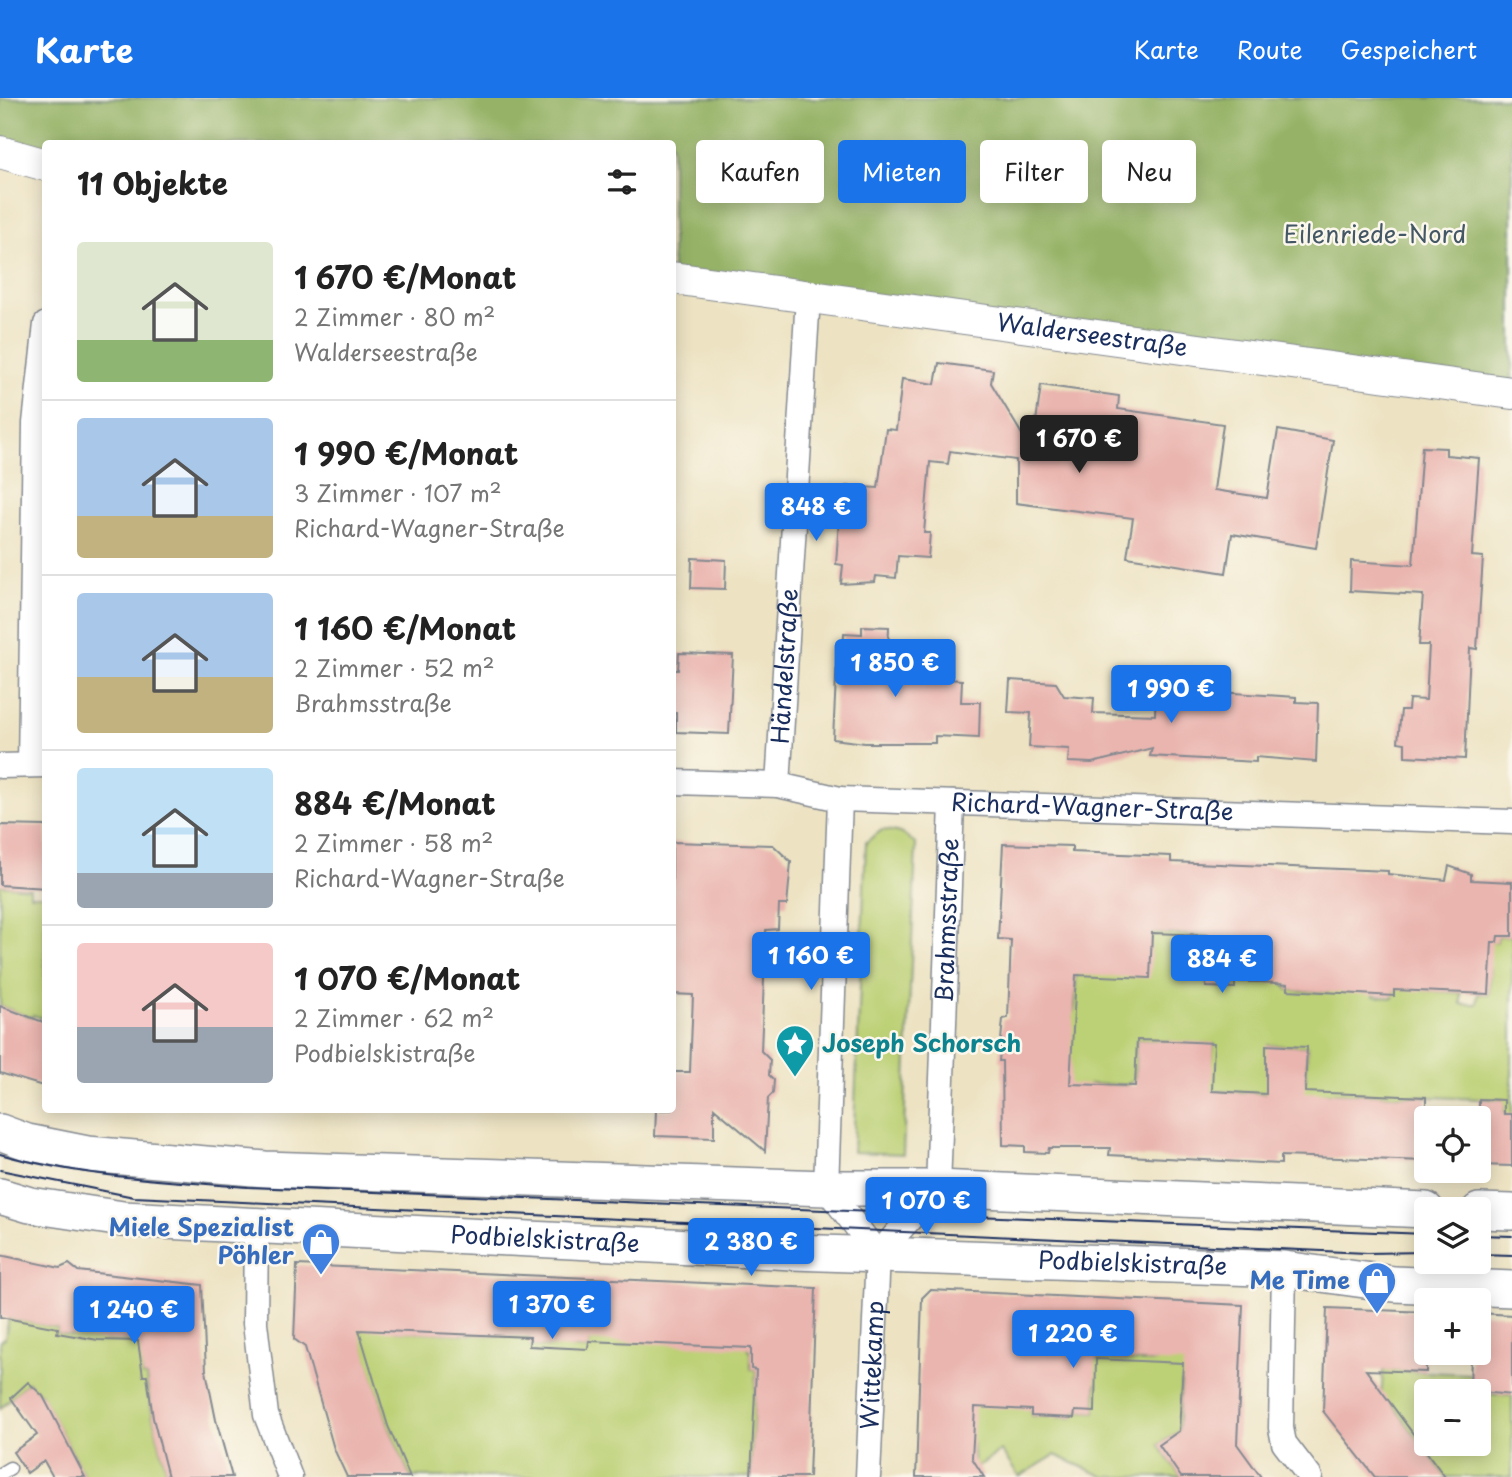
<!DOCTYPE html>
<html lang="de">
<head>
<meta charset="utf-8">
<style>
  body { margin:0; font-family:"Playpen Sans",sans-serif; background:#f6f6f6; color:#222; height:100vh; display:flex; flex-direction:column; font-size:26px; white-space:nowrap }
  * { box-sizing:border-box; margin:0 }
  p { font-size:23px; color:#767676 }
  .icon { flex:none; width:38px; height:38px; fill:none; stroke:currentColor; stroke-width:2; stroke-linecap:round; stroke-linejoin:round }
  .map { position:relative; flex:1; overflow:hidden }
  .side { position:absolute; left:42px; top:42px; width:634px; height:973px; display:flex; flex-direction:column; background:#fff; border-radius:7px; box-shadow:0 4px 18px #0003 }
  .side>* { flex:none }
  .banner { position:absolute; left:696px; top:42px; width:665px; height:63px; display:flex; gap:14px }
  .controls { position:absolute; left:1414px; top:1008px; display:grid; gap:14px }
  .controls a { display:grid; place-items:center; width:77px; height:77px; border-radius:7px; background:#fff; box-shadow:0 4px 18px #0003; font-size:35px }
  .price { position:absolute; translate:-50% -60px; padding:0 16px; border-radius:7px; background:#1a73e8; color:#fff; font-size:23px; line-height:46px; filter:drop-shadow(0 2px 4px #0008) }
  .price::after { content:''; position:absolute; left:50%; top:42px; width:21px; height:16px; margin-left:-10px; background:inherit; clip-path:polygon(0 0,100% 0,50% 100%) }
  .price.active { background:#222; color:#fff }
  ul { padding:0; list-style:none }
  li { display:flex; align-items:center; gap:21px; height:175px; padding:0 35px }
  li+li { border-top:2px solid #e0e0e0 }
  li span { display:grid; place-items:center; flex:none; width:196px; height:140px; border-radius:7px; color:#555 }
  li>.icon { margin-inline-start:auto }
  span .icon { width:84px; height:84px; fill:#fffc; stroke-width:1 }
  li b { font-size:30px }
  h2 { display:flex; justify-content:space-between; align-items:center; height:84px; padding:0 35px; font-size:30px }
  .tag { padding:0 24px; border-radius:7px; background:#fff; box-shadow:0 4px 18px #0003; font-size:24px; line-height:63px }
  .tag.active { background:#1a73e8; color:#fff }
  header { display:flex; align-items:center; gap:42px; box-sizing:border-box; height:98px; padding:0 35px; background:#1a73e8; color:#fff }
  header strong { font-size:33px }
  nav { display:flex; gap:38px; margin-inline-start:auto; font-size:24px }
  .map>svg:first-child { display:block }
</style>
</head>
<body>
<header>
<strong>Karte</strong>
<nav><a>Karte</a><a>Route</a><a>Gespeichert</a></nav>
</header>
<div class="map">
<svg width="1512" height="1379" viewBox="0 0 1512 1379">
  <rect width="100%" height="100%" fill="#fbf7ec"/>
  <filter id="ink" filterUnits="userSpaceOnUse"><feTurbulence type="fractalNoise" baseFrequency=".0143" numOctaves="2"/><feDisplacementMap in="SourceGraphic" scale="14" xChannelSelector="R" yChannelSelector="G"/><feConvolveMatrix kernelMatrix="1 2 1 2 8 2 1 2 1" color-interpolation-filters="sRGB"/></filter>
  <filter id="wash" filterUnits="userSpaceOnUse"><feTurbulence type="fractalNoise" baseFrequency=".00686" numOctaves="4" result="noise"/><feDisplacementMap in="SourceGraphic" scale="28" xChannelSelector="R" yChannelSelector="G"/><feGaussianBlur stdDeviation="1.57" result="paint"/><feColorMatrix in="noise" values="0 0 0 0 0 0 0 0 0 0 0 0 0 0 0 0 0 1.4 0 .05"/><feComposite in="paint" operator="in"/></filter>
  <g filter="url(#wash)">
    <rect width="100%" height="100%" fill="#ede3c3"/>
    <path fill="#bcd074" stroke="#6c8069" stroke-width="2" d="M882 732C897 733 905 735 916 747L903 1056 853 1054 866 744Z
      M0 787 30 790V797H45V921L33 917 32 920 0 908Z
      M1254 832 1288 892 1328 894 1329 875 1374 858 1373 898 1393 900 1394 890 1461 895V906H1477L1478 896H1489L1490 872 1480 842 1497 844 1498 838H1512V1016H1504L1503 1002 1328 995 1291 1001 1306 982 1307 949 1267 947 1270 996 1209 993 1214 946 1137 942 1135 982 1126 987 1090 986 1089 989H1071L1059 980 1075 907 1077 860 1152 835 1212 838 1206 888 1235 890Z
      M9 1220 58 1230 57 1235 71 1238 72 1233 107 1242 142 1243 143 1278H146L153 1320 168 1379H85L41 1296 28 1284 0 1311V1243L5 1239Z
      M354 1221 397 1233 530 1239V1248L548 1249 549 1240 570 1241V1250L588 1251 589 1241 746 1248 751 1254V1271L756 1272 751 1379H410L388 1328Z
      M967 1250 1031 1312V1318L1074 1320 1075 1313 1095 1314 1096 1286 1086 1285 1083 1261 1148 1264 1190 1259 1181 1288 1179 1333 1159 1347 1181 1379H1105L1055 1357 1019 1379 1001 1353 975 1370C972 1365 969 1266 967 1250Z
      M1383 1272 1471 1276 1470 1293H1426V1346H1479V1296L1512 1297V1379H1445L1391 1306 1381 1304Z"/>
    <path fill="#95b266" stroke="#587062" stroke-width="2" d="M0 0H1512V295L672 180V46H46L45 67 0 54Z"/>
    <g id="blocks">
      <path fill="#eab5af" d="M939 265 993 272 991 285 1032 353 1041 287 1119 298 1118 311 1223 326 1214 392 1267 400 1278 332 1333 342 1316 450 1232 436 1226 475 1127 459 1133 420 1016 405V362L950 353 948 366 930 364 924 435H930L928 460 898 458 896 480 876 478 875 484 841 486 843 467 836 466 839 422H844L846 388 878 390 886 331 896 332 902 281 935 286Z
        M1422 349 1446 350V357L1479 360 1472 458 1483 459 1477 551 1470 550 1465 661 1405 658V645L1398 644 1401 612H1408L1409 601 1426 602 1429 547H1419L1423 497 1350 493 1351 463 1413 467Z
        M692 460 726 462 725 491 691 490Z
        M862 528 889 529 887 578 962 582 961 604H980L979 640 935 638V645H865L833 641 837 559H843L844 535 862 536Z
        M679 555 733 557 729 636 676 634V615H672V572H678Z
        M1010 582 1056 585 1064 598 1094 600 1093 615 1155 617 1156 590 1296 599V604L1318 605 1316 664 1256 659V664L1150 658 1152 650 1092 665 1068 664 1069 651 1029 649 1031 615 1008 614Z
        M0 727 46 728V790L0 787Z
        M672 744 773 747 791 764 787 807H779L778 831 766 832 761 953 770 962 769 977 774 982 773 995 768 1000 765 1053 714 1010V1040L655 1038 656 1012H672V974H690L693 897 672 896Z
        M1003 746 1072 748V754L1171 758V764L1388 773V776L1446 782 1449 768 1471 776V782L1512 784V838H1498L1497 844H1492L1489 896 1394 892V898L1288 892V886L1261 884H1235V890L1206 889 1208 837 1152 835 1150 880 1076 877 1070 986 1135 988 1137 942 1173 943 1214 945 1212 993 1266 996V947L1307 949 1305 994 1426 999V1063L1281 1058V1066L1109 1057 1110 1050H1049L1048 1055 1025 1054V1048L1003 1047 1002 963H999L1003 921 1008 920 1011 842 998 841Z
        M0 908 46 925V989L0 975Z
        M1479 1001 1504 1002V1016H1512V1068L1479 1067Z
        M0 1157 60 1170 69 1166 78 1173 202 1187 206 1273 216 1322 232 1379H168L153 1320 147 1278H143L138 1243 98 1242 57 1235 58 1230 0 1219Z
        M297 1167 816 1190 809 1379H751L756 1272 751 1271V1250L589 1243 588 1251 529 1248 530 1239 359 1232 388 1328 410 1379H347L334 1351 305 1249 294 1241Z
        M930 1192 1243 1207 1237 1346 1261 1379H1181L1159 1347 1179 1333 1183 1265 1096 1261 1095 1314 1075 1313 1074 1320 1031 1318V1312L975 1309 972 1360 984 1379H916L922 1200Z
        M1327 1210 1426 1214V1274L1366 1272 1445 1379H1375L1323 1313Z
        M1479 1215 1512 1217V1297L1470 1293 1471 1255H1479Z
        M28 1284 43 1298 85 1379H53L44 1363 27 1375 13 1354 37 1337 11 1300Z"/>
    </g>
  </g>
  <g filter="url(#ink)">
    <use href="#blocks" fill-opacity="0" stroke="#848990" stroke-width="2"/>
    <g fill="none" stroke-linecap="round" stroke-linejoin="round">
      <g stroke="#848990" stroke-width="15">
        <path id="service" d="M0 1376 10 1370"/>
      </g>
      <g stroke="#848990" stroke-width="27">
        <g id="minor">
          <path d="M30 667 35 325 46 226"/>
          <path d="M0 668 45 667"/>
          <path id="s1" d="M672 684 778 687 840 701 1512 724"/>
          <path id="s2" d="M778 687 808 199"/>
          <path d="M840 701 826 1090 878 1156"/>
          <path d="M256 1128 255 1225 266 1317 290 1379"/>
          <path id="s3" d="M878 1156 938 1090 952 705"/>
          <path d="M1284 1171 1281 1330 1284 1345 1310 1379"/>
          <path id="s4" d="M868 1379 878 1156"/>
        </g>
      </g>
      <g stroke="#848990" stroke-width="34">
        <g id="tertiary">
          <path d="M0 54 46 67"/>
          <path id="s5" d="M672 180 1512 295"/>
        </g>
      </g>
      <g stroke="#848990" stroke-width="38">
        <g id="secondary">
          <path d="M0 1034 27 1044 87 1056 265 1071 826 1090H938L1426 1112"/>
          <path id="s6" d="M0 1098 30 1107 123 1121 793 1154 1284 1171 1394 1186 1512 1191"/>
          <path d="M1479 1113 1512 1114"/>
        </g>
      </g>
      <use href="#service" stroke="#fff" stroke-width="12"/>
      <use href="#minor" stroke="#fff" stroke-width="24"/>
      <use href="#tertiary" stroke="#fff" stroke-width="32"/>
      <use href="#secondary" stroke="#fff" stroke-width="35"/>
      <path stroke="#1b2f5e" stroke-width="2" d="M0 1056C80 1079 166 1083 248 1089L1426 1136
        M0 1072 134 1099 1367 1155 1426 1154
        M1479 1137 1512 1138
        M1479 1156 1512 1157"/>
    </g>
  </g>
  <defs>
    <g id="sight-pin" transform="scale(2.0125)"><path d="M0 17L-7.5 6A9.5 9.5 0 1 1 7.5 6Z" fill="#0f9aa8" stroke="#fbf7ec"/><path d="M0-6L1.8-2.2L6-1.7L2.9 1.2L3.7 5.4L0 3.3L-3.7 5.4L-2.9 1.2L-6-1.7L-1.8-2.2Z" fill="#fff"/></g>
    <g id="shop-pin" transform="scale(2.0125)"><path d="M0 17L-7.5 6A9.5 9.5 0 1 1 7.5 6Z" fill="#3f7fe0" stroke="#fbf7ec"/><path d="M-5-2.5h2.3a2.7 3.5 0 0 1 5.4 0H5L5.5 6h-11ZM-1.5-2.5h3a1.5 2.3 0 0 0-3 0Z" fill="#fff"/></g>
  </defs>
  <g fill-rule="evenodd">
    <use href="#sight-pin" x="795" y="946"/>
    <use href="#shop-pin" x="321" y="1144"/>
    <use href="#shop-pin" x="1377" y="1183"/>
  </g>
  <g text-anchor="middle" stroke-width="5" stroke-linejoin="round" paint-order="stroke">
    <g font-size="24" fill="#435764" stroke="#fbf7ec">
      <text x="1375" y="145">Eilenriede-Nord</text>
    </g>
    <g font-size="24" fill="#1b2f5e" stroke="#fbf7ec">
      <text dy="8" stroke="none"><textPath href="#s5" startOffset="424">Walderseestraße</textPath></text>
      <text dy="8" stroke="none"><textPath href="#s2" startOffset="119">Händelstraße</textPath></text>
      <text dy="8" stroke="none"><textPath href="#s1" startOffset="422">Richard-Wagner-Straße</textPath></text>
      <text dy="8" stroke="none"><textPath href="#s3" startOffset="357">Brahmsstraße</textPath></text>
      <text dy="8" stroke="none"><textPath href="#s6" startOffset="548">Podbielskistraße</textPath></text>
      <text dy="8" stroke="none"><textPath href="#s6" startOffset="1136">Podbielskistraße</textPath></text>
      <text dy="8" stroke="none"><textPath href="#s4" startOffset="112">Wittekamp</textPath></text>
    </g>
    <g font-size="24" font-weight="bold" fill="#0d838f" stroke="#fbf7ec" text-anchor="start">
      <text x="822" y="954">Joseph Schorsch</text>
    </g>
    <g font-size="24" font-weight="bold" fill="#366cbe" stroke="#fbf7ec" text-anchor="end">
      <text x="294" y="1138">Miele Spezialist<tspan x="294" dy="28">Pöhler</tspan></text>
      <text x="1350" y="1191">Me Time</text>
    </g>
  </g>
</svg>
<div class="controls">
<a><svg class="icon" aria-label="locate" viewBox="0 0 24 24"><circle cx="12" cy="12" r="6"/><path d="M12 2v4M12 18v4M2 12h4M18 12h4"/></svg></a>
<a><svg class="icon" aria-label="layers" viewBox="0 0 24 24"><path d="M12 4l9 5-9 5-9-5zM3 14l9 5 9-5"/></svg></a>
<a>+</a>
<a>−</a>
</div>
<b class="price active" style="left:1079px;top:377px">1 670 €</b>
<b class="price" style="left:816px;top:445px">848 €</b>
<b class="price" style="left:895px;top:601px">1 850 €</b>
<b class="price" style="left:1171px;top:627px">1 990 €</b>
<b class="price" style="left:811px;top:894px">1 160 €</b>
<b class="price" style="left:1222px;top:897px">884 €</b>
<b class="price" style="left:926px;top:1139px">1 070 €</b>
<b class="price" style="left:751px;top:1180px">2 380 €</b>
<b class="price" style="left:552px;top:1243px">1 370 €</b>
<b class="price" style="left:134px;top:1248px">1 240 €</b>
<b class="price" style="left:1073px;top:1272px">1 220 €</b>
<div class="banner">
<a class="tag">Kaufen</a>
<a class="tag active">Mieten</a>
<a class="tag">Filter</a>
<a class="tag">Neu</a>
</div>
<section class="side">
<h2>11 Objekte<svg class="icon" aria-label="filters" viewBox="0 0 24 24"><path d="M4 7h16M4 17h16"/><circle cx="9" cy="7" r="2"/><circle cx="15" cy="17" r="2"/></svg></h2>
<ul>
<li><span style="background:linear-gradient(#dfe7d0 70%,#8fb573 0)"><svg class="icon" aria-label="home" viewBox="0 0 24 24"><path d="M3 11l9-7 9 7M6 9v11h12V9"/></svg></span><div><b>1 670 €/Monat</b><p>2 Zimmer · 80 m²</p><p>Walderseestraße</p></div></li>
<li><span style="background:linear-gradient(#a9c7e8 70%,#c2b280 0)"><svg class="icon" aria-label="home" viewBox="0 0 24 24"><path d="M3 11l9-7 9 7M6 9v11h12V9"/></svg></span><div><b>1 990 €/Monat</b><p>3 Zimmer · 107 m²</p><p>Richard-Wagner-Straße</p></div></li>
<li><span style="background:linear-gradient(#a9c7e8 60%,#c2b280 0)"><svg class="icon" aria-label="home" viewBox="0 0 24 24"><path d="M3 11l9-7 9 7M6 9v11h12V9"/></svg></span><div><b>1 160 €/Monat</b><p>2 Zimmer · 52 m²</p><p>Brahmsstraße</p></div></li>
<li><span style="background:linear-gradient(#bfe0f5 75%,#9aa5b1 0)"><svg class="icon" aria-label="home" viewBox="0 0 24 24"><path d="M3 11l9-7 9 7M6 9v11h12V9"/></svg></span><div><b>884 €/Monat</b><p>2 Zimmer · 58 m²</p><p>Richard-Wagner-Straße</p></div></li>
<li><span style="background:linear-gradient(#f6c9c9 60%,#9aa5b1 0)"><svg class="icon" aria-label="home" viewBox="0 0 24 24"><path d="M3 11l9-7 9 7M6 9v11h12V9"/></svg></span><div><b>1 070 €/Monat</b><p>2 Zimmer · 62 m²</p><p>Podbielskistraße</p></div></li>
</ul>
</section>
</div>
</body>
</html>
